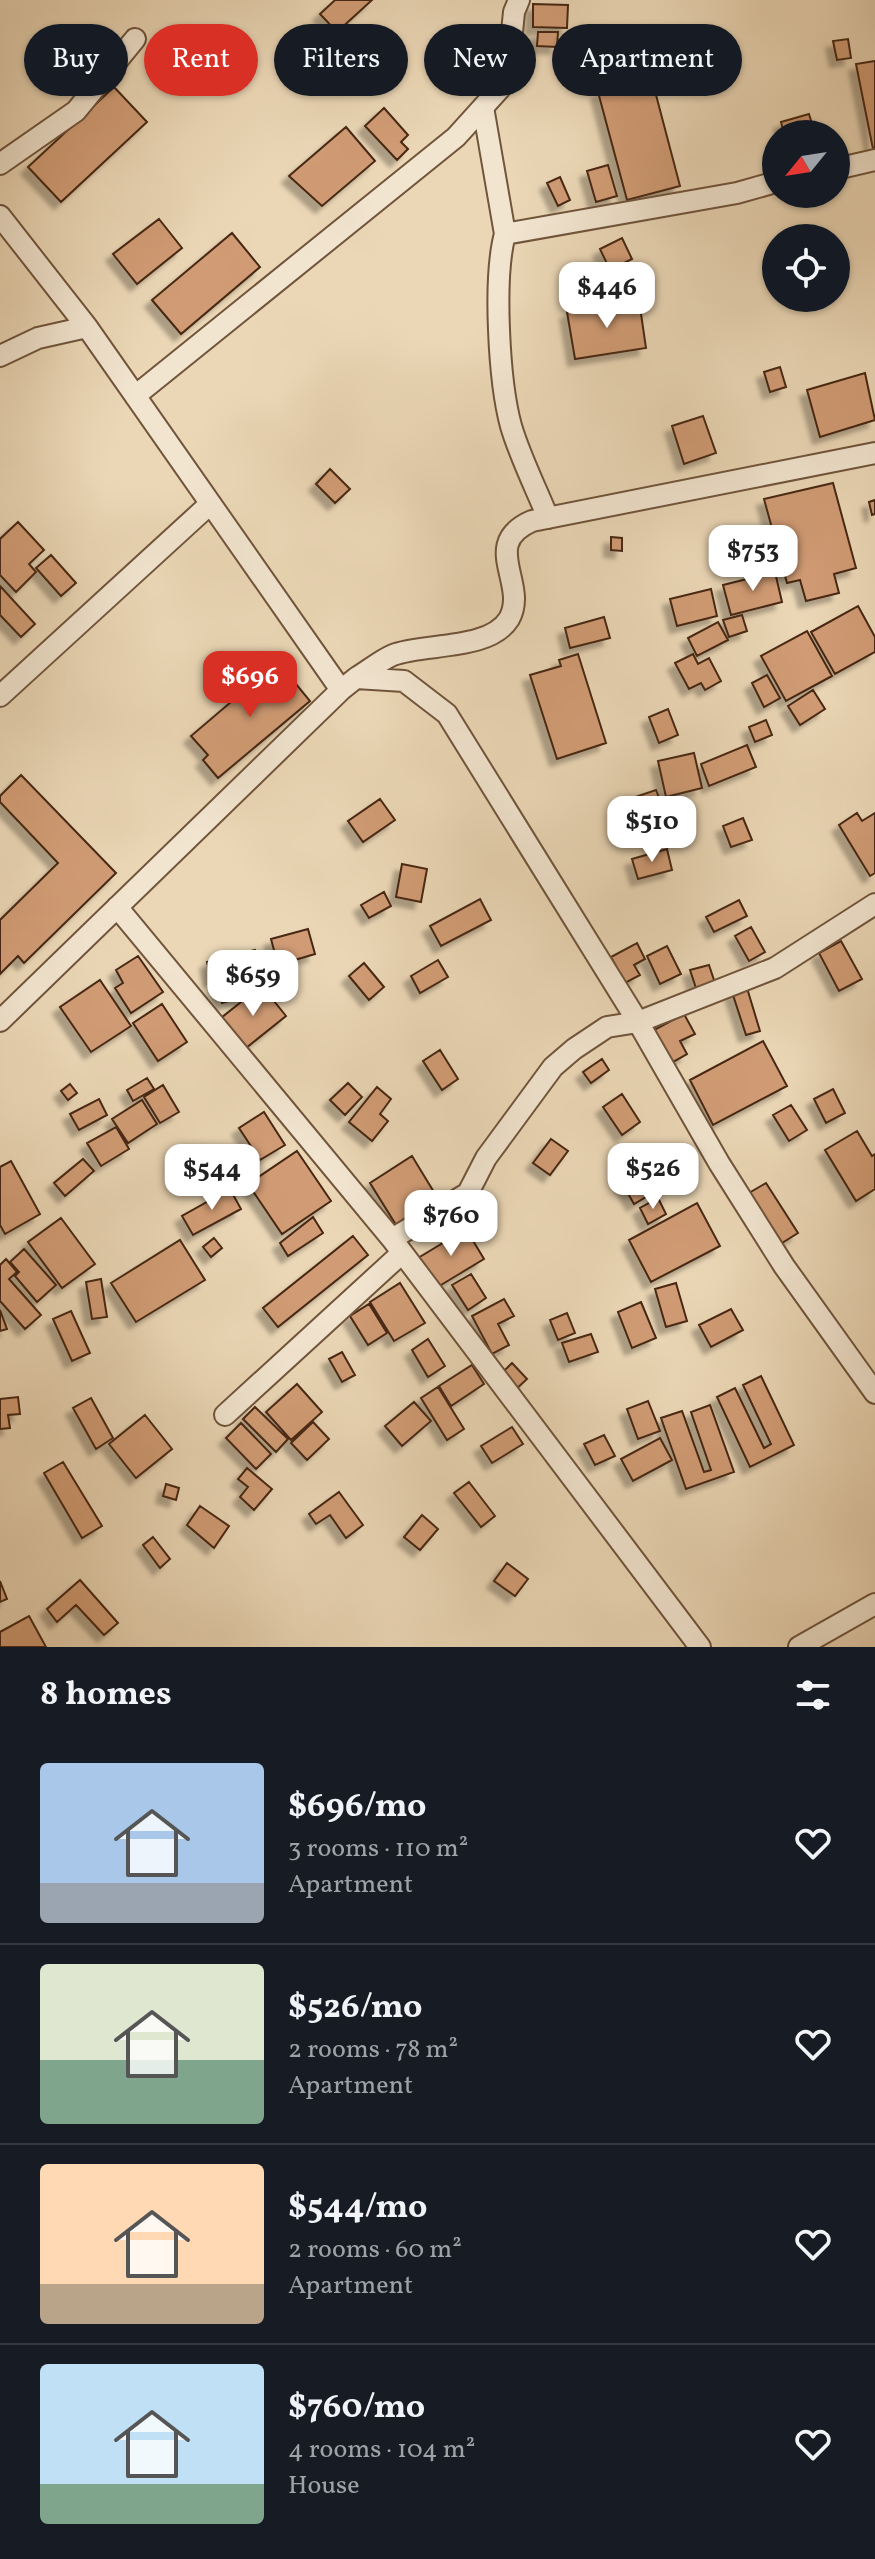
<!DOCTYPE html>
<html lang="en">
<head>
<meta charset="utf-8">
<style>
  body { margin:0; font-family:Vollkorn,serif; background:#20242c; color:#f1f3f6; height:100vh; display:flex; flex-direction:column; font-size:30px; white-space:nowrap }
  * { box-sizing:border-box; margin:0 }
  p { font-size:26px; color:#9ea1a6 }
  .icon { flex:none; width:44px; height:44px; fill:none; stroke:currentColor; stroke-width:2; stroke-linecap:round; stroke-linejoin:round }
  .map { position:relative; height:1647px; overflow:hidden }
  .panel { display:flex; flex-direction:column; background:#171b24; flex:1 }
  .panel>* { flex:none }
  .banner { position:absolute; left:24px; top:24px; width:828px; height:72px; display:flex; gap:16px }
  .needle { width:52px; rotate:240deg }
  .buttons { position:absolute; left:762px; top:120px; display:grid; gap:16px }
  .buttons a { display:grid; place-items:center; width:88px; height:88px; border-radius:50%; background:#171b24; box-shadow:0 2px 6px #0004; font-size:40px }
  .price { position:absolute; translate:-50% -68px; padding:0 18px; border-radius:16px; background:#fff; color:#222; font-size:26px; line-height:52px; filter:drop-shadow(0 2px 4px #0008) }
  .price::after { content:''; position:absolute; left:50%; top:48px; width:24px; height:18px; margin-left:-12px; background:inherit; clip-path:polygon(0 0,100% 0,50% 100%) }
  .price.selected { background:#d93025; color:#fff }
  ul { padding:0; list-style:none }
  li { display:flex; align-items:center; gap:24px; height:200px; padding:0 40px }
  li+li { border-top:2px solid #363941 }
  li span { display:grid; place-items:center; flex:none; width:224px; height:160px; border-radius:8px; color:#555 }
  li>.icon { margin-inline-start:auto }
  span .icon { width:96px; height:96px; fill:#fffc; stroke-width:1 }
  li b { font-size:34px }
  h2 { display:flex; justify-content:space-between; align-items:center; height:96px; padding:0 40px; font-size:34px }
  .pill { padding:0 28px; border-radius:36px; background:#171b24; box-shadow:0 2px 6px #0004; font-size:28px; line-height:72px }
  .pill.selected { background:#d93025; color:#fff }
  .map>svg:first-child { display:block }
</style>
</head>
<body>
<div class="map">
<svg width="875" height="1647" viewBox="0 0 875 1647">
  <defs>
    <filter id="shadow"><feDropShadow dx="-7" dy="7" stdDeviation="2" flood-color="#0004"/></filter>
  </defs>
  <rect width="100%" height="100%" fill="#ebd7b6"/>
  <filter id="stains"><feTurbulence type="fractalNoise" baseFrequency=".0025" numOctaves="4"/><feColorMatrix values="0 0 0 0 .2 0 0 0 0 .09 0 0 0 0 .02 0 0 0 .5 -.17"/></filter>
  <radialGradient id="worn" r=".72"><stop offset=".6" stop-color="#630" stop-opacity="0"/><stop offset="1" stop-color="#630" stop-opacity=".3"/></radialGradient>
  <path fill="#d19c74" stroke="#472812" stroke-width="2" filter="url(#shadow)" d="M335 0H372L337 32 320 14Z
    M533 4 568 5 567 28 533 27Z
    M538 32H558L557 47 537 46Z
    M848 39 851 58 837 60 833 41Z
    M875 61V148L873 149 856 64Z
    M650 72 680 186 627 200 598 92 629 84 628 78Z
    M114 87 147 122 61 202 28 167Z
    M384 108 408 135 401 142 408 149 397 160 365 126Z
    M809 114 815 134H784L781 122Z
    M346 127 375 161 322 206 289 176Z
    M608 165 617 196 596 202 587 171Z
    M560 177 570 200 558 206 547 183Z
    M159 219 182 248 137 284 113 254Z
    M232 233 260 267 181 334 152 300Z
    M622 238 632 259 610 270 600 249Z
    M639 300 646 348 575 359 567 312Z
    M780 367 786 387 770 392 764 372Z
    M865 373 875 420 820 437 807 390Z
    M703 416 716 453 684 464 672 426Z
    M330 469 350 489 335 503 316 484Z
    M833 483 856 568 834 574 839 593 806 601 800 580 787 583 764 499Z
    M875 500V514L872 515 869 502Z
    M18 522 44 550 29 564 36 572 16 592 0 575V539Z
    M611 537 622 538V551L611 550Z
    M51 555 76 583 61 596 36 568Z
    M775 572 782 602 731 615 723 585Z
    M0 586 35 624 21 637 0 615Z
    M711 589 717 616 677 626 670 599Z
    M858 606 875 637V652L835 674 811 632Z
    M742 615 747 631 729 637 723 620Z
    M604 617 610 638 570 648 565 628Z
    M718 622 728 640 697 656 688 638Z
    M807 631 832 676 786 701 761 656Z
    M578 654 606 743 557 759 530 675 561 666 559 660Z
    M693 654 698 664 709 658 721 681 705 690 701 683 689 689 675 663Z
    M278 662 310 701 218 778 203 760 208 755 191 736Z
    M767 675 780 698 764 707 752 683Z
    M813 690 825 709 800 725 788 706Z
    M668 709 678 735 659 743 649 717Z
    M766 720 772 735 755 742 749 727Z
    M747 745 756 767 709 786 701 764Z
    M694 753 702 788 666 797 658 761Z
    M21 775 116 873 24 963 18 956 0 974V920L58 863 0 802V796Z
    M656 790 662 805 641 812 635 797Z
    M380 799 395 820 363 842 348 821Z
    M857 813 862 821 875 813V873L870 876 839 825Z
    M743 818 752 840 731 847 723 826Z
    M667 849 672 870 638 879 632 859Z
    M402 864 427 869 421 902 396 897Z
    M384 892 391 906 369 918 361 905Z
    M480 899 491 920 441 946 430 926Z
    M739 900 747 916 714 932 706 917Z
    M751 927 765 952 749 961 735 936Z
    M308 929 315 954 278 965 271 939Z
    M841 941 862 979 839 991 819 953Z
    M637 943 645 959 634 965 640 975 625 983 611 957Z
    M667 946 681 974 660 984 647 956Z
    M255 950 260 968 211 980 207 962Z
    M138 956 163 992 131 1013 115 988 123 983 116 970Z
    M438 960 448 977 420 993 411 976Z
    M364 963 384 987 369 1000 349 976Z
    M709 965 716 986 697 991 690 970Z
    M275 969 280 986 222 1003 216 985Z
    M100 980 131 1026 91 1052 60 1007Z
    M747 988 760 1031 746 1035 732 992Z
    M266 991 286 1016 246 1048 221 1018 246 998 251 1003Z
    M162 1004 187 1042 158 1061 133 1023Z
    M684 1014 695 1034 680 1041 687 1054 671 1063 654 1030Z
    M763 1041 787 1086 713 1125 690 1080Z
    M440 1050 458 1079 442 1090 423 1061Z
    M602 1059 609 1070 591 1083 583 1072Z
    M147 1078 154 1089 133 1101 127 1090Z
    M348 1083 362 1097 345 1115 330 1100Z
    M70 1084 77 1093 68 1100 61 1091Z
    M163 1085 179 1112 160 1123 144 1097Z
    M377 1087 391 1099 380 1114 388 1121 372 1141 349 1122Z
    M833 1089 845 1113 826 1123 814 1099Z
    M622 1094 640 1122 622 1135 603 1107Z
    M99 1099 107 1115 79 1130 70 1114Z
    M142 1100 157 1124 128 1143 112 1119Z
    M791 1105 807 1130 789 1141 773 1115Z
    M264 1112 285 1145 260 1160 239 1128Z
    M116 1127 129 1149 101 1166 87 1143Z
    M857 1131 872 1156 875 1154V1189L856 1201 825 1150Z
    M551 1139 568 1151 550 1175 533 1163Z
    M297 1151 331 1201 282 1234 248 1184Z
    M412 1156 440 1202 398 1228 370 1183Z
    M83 1159 94 1171 65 1196 54 1183Z
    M11 1161 40 1214 5 1234 0 1225V1167Z
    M633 1164 651 1194 634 1204 617 1174Z
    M766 1183 798 1233 782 1243 749 1193Z
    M230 1189 241 1209 193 1235 182 1216Z
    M658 1198 666 1214 648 1224 640 1208Z
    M697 1203 720 1246 651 1282 629 1240Z
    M313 1217 323 1233 288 1256 280 1243Z
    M61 1218 95 1264 62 1288 28 1242Z
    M466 1229 484 1259 436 1288 418 1258Z
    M353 1236 368 1255 278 1327 263 1308Z
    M214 1238 222 1248 211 1257 203 1247Z
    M180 1240 205 1280 136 1322 111 1283Z
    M24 1249 56 1285 37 1302 15 1276 19 1272 10 1262Z
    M6 1259 17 1272 9 1279 41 1315 25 1329 0 1301V1265Z
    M471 1274 486 1298 468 1310 452 1285Z
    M101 1279 107 1317 92 1319 86 1282Z
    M400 1283 425 1323 394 1341 370 1302Z
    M676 1283 687 1321 666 1327 655 1289Z
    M504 1299 514 1316 498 1324 509 1345 492 1354 472 1316Z
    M641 1302 656 1338 632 1348 618 1312Z
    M369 1304 387 1333 368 1345 350 1316Z
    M731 1309 743 1330 711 1347 699 1325Z
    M0 1310 7 1329 0 1331Z
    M71 1311 90 1353 72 1361 53 1319Z
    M567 1313 575 1333 558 1340 550 1320Z
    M591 1334 598 1352 569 1362 562 1343Z
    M428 1339 445 1366 428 1377 412 1350Z
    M342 1352 355 1375 342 1382 329 1359Z
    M512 1363 527 1379 513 1392 499 1376Z
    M472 1365 484 1384 451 1406 439 1386Z
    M761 1376 794 1445 750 1467 717 1397 735 1388 764 1448 771 1444 743 1385Z
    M297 1384 322 1412 291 1440 266 1412Z
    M438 1387 464 1429 447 1440 421 1398Z
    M18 1397 20 1414 8 1415 10 1428 0 1429V1399Z
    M91 1398 113 1438 96 1449 73 1408Z
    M648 1401 660 1431 638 1439 627 1409Z
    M414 1402 431 1421 402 1446 385 1426Z
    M710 1405 734 1472 686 1489 661 1418 682 1411 704 1472 711 1470 691 1412Z
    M255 1407 288 1439 276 1452 243 1419Z
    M145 1415 172 1449 136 1478 109 1444Z
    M313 1422 329 1439 307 1460 291 1443Z
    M241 1423 271 1454 256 1469 226 1438Z
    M512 1427 523 1444 492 1463 481 1446Z
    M604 1435 615 1456 595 1465 584 1444Z
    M660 1438 672 1460 633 1481 621 1459Z
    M63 1462 102 1526 82 1538 44 1473Z
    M247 1468 272 1489 254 1510 240 1497 248 1487 238 1479Z
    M469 1482 495 1516 481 1527 454 1493Z
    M166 1484 179 1488 176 1500 163 1496Z
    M339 1492 363 1525 346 1538 330 1515 316 1524 309 1514Z
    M200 1506 229 1526 214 1548 187 1525Z
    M422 1515 438 1529 420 1550 404 1537Z
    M153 1537 170 1559 160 1568 143 1545Z
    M507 1563 528 1579 515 1596 494 1581Z
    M80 1580 118 1623 104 1635 76 1605 57 1622 47 1609Z
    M0 1581 7 1599 0 1602Z
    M29 1616 46 1647H0V1632Z"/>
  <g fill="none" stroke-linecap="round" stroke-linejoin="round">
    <g stroke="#70543b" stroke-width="24">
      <path id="street" d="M483 107 505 234C493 278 499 382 511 426 520 457 536 488 548 518
        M0 164 76 111 135 39
        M836 169 875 160
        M0 216 87 327 341 690 356 678 404 681 447 714 638 1022 719 1163 784 1266 875 1393
        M505 234 737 193 776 182
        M0 356 38 338 87 327
        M135 396 456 137 503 85 508 72 514 12 519 0
        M356 678C368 671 381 660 393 655 423 643 489 651 509 619 529 584 479 544 532 521L875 453
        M0 696 210 504
        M117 907 392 1239 700 1647
        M0 1021 341 690
        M392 1239 468 1193 486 1158 553 1067 574 1049 607 1027 638 1022 775 968 875 904
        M225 1415 402 1253
        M799 1647 875 1604"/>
    </g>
    <use href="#street" stroke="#f2e5d0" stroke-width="20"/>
  </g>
  <rect width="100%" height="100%" filter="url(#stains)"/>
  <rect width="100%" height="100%" fill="url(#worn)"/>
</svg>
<div class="buttons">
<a><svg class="needle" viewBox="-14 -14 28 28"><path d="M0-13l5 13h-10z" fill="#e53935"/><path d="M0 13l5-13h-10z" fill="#9ea1a6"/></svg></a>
<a><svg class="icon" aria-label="locate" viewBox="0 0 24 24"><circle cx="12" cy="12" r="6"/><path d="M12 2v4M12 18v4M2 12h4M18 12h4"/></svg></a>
</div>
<b class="price" style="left:607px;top:330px">$446</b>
<b class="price" style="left:753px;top:593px">$753</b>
<b class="price selected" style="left:250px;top:719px">$696</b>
<b class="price" style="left:652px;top:864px">$510</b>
<b class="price" style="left:253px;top:1018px">$659</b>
<b class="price" style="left:653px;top:1211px">$526</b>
<b class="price" style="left:212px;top:1212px">$544</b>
<b class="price" style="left:451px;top:1258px">$760</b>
<div class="banner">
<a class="pill">Buy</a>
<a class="pill selected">Rent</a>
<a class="pill">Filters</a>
<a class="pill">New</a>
<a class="pill">Apartment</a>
</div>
</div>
<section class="panel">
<h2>8 homes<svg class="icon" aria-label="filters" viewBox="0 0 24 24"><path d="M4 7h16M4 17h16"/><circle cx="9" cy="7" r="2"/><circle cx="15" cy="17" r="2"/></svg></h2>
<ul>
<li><span style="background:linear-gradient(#a9c7e8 75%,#9aa5b1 0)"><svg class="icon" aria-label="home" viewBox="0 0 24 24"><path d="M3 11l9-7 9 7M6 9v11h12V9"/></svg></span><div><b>$696/mo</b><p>3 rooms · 110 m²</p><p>Apartment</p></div><svg class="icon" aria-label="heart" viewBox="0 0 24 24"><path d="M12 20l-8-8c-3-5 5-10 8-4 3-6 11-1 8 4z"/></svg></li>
<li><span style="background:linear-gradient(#dfe7d0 60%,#7fa58c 0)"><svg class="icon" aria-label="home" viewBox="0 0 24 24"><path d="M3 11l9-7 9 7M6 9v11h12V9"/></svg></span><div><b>$526/mo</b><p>2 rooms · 78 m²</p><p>Apartment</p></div><svg class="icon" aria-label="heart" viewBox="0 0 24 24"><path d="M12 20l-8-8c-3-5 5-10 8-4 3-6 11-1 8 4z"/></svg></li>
<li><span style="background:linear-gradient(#ffd9b3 75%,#b9a48a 0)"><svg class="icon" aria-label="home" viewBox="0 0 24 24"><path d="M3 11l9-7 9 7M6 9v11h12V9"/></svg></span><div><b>$544/mo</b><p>2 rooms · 60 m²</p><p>Apartment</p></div><svg class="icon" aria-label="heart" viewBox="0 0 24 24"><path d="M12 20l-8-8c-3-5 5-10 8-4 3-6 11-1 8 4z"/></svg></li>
<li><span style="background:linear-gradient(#bfe0f5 75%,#7fa58c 0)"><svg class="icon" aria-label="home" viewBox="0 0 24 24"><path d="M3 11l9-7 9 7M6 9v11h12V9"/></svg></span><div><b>$760/mo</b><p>4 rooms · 104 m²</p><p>House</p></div><svg class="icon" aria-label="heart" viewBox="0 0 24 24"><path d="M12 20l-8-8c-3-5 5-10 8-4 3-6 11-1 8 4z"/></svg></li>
</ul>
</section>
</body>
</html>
